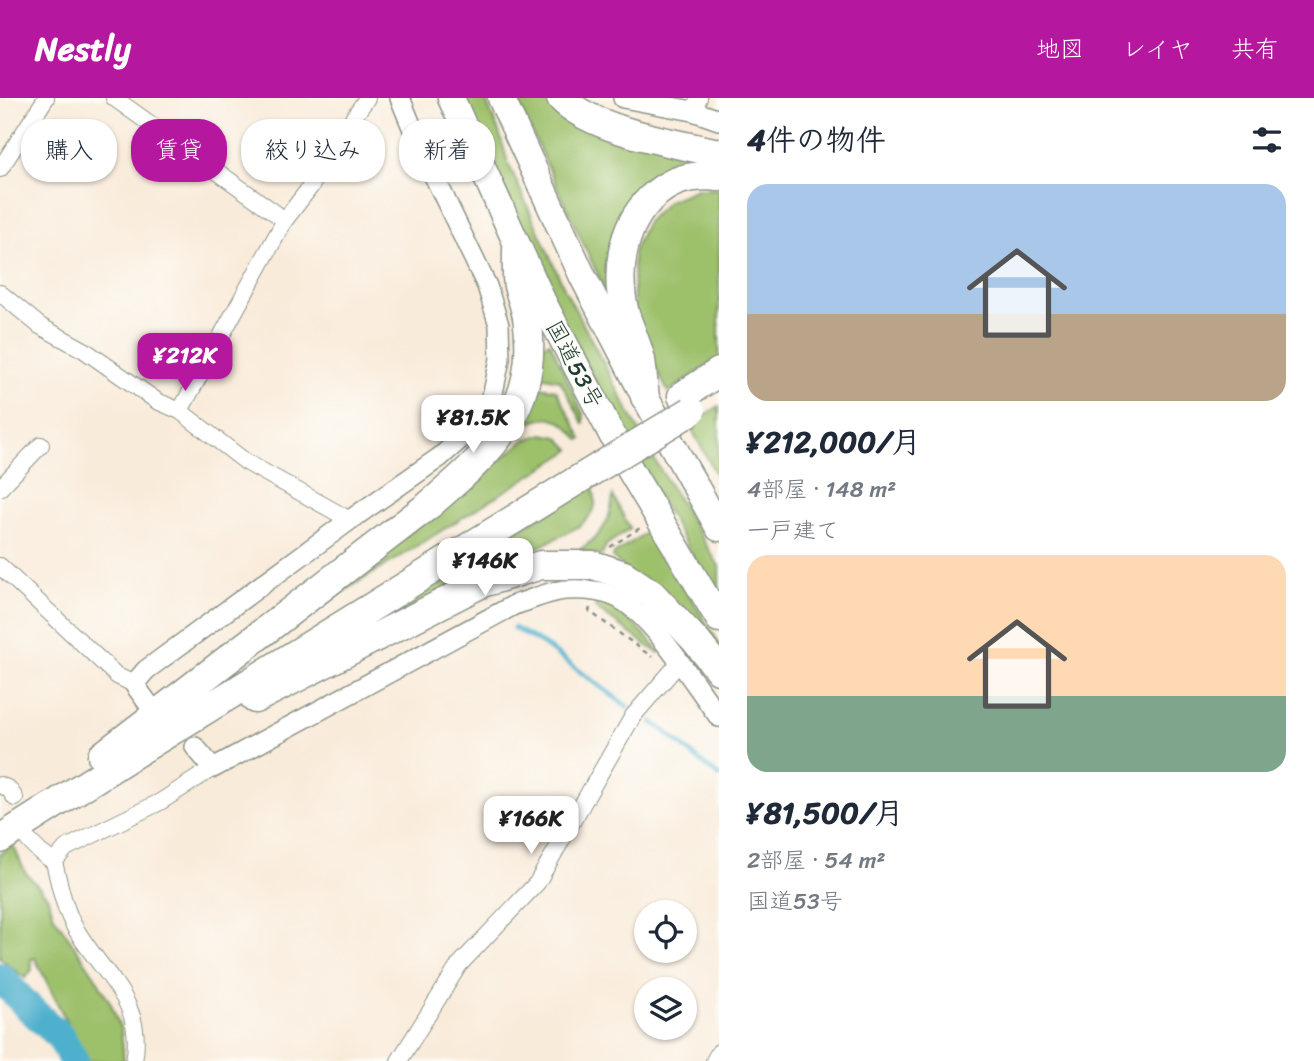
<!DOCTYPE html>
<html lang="ja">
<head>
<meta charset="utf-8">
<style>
  body { margin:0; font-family:Sriracha,"Klee One",sans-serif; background:#f2f2f3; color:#1f2937; height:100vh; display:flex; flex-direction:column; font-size:26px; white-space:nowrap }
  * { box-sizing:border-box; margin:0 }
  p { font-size:23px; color:#747a83 }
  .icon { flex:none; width:38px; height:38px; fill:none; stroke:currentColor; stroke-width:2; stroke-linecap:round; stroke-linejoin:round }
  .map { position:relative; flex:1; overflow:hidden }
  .side { display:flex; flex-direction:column; background:#fff; width:595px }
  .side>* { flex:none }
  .guide { position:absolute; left:21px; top:21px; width:592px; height:63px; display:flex; gap:14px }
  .tools { position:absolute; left:634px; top:802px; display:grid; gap:14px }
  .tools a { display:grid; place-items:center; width:63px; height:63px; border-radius:50%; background:#fff; box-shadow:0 2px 5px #0004; font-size:35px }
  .price { position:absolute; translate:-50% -60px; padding:0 16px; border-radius:14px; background:#fff; color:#222; font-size:23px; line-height:46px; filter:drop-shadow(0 2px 4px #0008) }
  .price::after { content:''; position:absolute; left:50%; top:42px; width:21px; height:16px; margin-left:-10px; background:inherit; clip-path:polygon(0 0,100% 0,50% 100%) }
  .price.on { background:#b5179e; color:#fff }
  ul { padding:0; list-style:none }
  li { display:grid; align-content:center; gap:14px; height:371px; padding:0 28px }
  li span { display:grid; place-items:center; height:217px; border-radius:21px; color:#555 }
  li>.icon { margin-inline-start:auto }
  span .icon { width:126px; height:126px; fill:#fffc; stroke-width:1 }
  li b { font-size:30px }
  h2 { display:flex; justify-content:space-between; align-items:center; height:84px; padding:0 28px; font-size:30px }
  .tag { padding:0 24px; border-radius:28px; background:#fff; box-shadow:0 2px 5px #0004; font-size:24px; line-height:63px }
  .tag.on { background:#b5179e; color:#fff }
  header { display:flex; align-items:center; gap:42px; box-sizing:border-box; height:98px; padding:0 35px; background:#b5179e; color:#fff }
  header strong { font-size:33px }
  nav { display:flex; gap:38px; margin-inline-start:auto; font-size:24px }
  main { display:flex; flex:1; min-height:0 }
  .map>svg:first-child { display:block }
</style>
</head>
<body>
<header>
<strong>Nestly</strong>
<nav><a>地図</a><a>レイヤ</a><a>共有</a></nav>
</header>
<main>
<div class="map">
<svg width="719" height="963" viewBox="0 0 719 963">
  <rect width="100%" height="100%" fill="#fdfcf7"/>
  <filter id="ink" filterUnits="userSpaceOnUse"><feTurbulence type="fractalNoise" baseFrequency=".0143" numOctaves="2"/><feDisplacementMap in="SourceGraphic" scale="14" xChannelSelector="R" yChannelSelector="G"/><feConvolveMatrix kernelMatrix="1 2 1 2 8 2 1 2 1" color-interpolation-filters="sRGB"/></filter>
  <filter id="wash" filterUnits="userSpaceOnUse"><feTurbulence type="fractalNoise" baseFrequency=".00686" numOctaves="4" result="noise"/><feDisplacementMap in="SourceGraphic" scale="28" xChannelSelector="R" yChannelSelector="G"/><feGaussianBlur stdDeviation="1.57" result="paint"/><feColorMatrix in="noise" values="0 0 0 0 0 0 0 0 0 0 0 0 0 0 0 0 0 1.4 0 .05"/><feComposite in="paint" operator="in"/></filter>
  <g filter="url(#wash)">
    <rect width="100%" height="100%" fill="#f9ebda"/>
    <path fill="#9dc06a" stroke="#5e7e4f" stroke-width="2" d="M462 0H485L499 34 508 65 565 192 655 363 719 468V503L642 370 551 200Z
      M516 0H551L719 62 647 85 626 107 612 137 607 170 608 199Z
      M697 91H719V260L668 294 655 268 634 213 633 154 646 125 668 103Z
      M550 244 584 318V327L560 282 539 278 540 248Z
      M535 288 556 292 582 341 579 342C559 315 546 315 518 331Z
      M719 308V382L690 328Z
      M543 336 558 339 571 352 303 519 525 342Z
      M592 387C599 409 595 415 578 429L327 557 324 552Z
      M613 398 630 431 606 447 602 457 576 454C601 439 610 426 613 398Z
      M650 432 719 546V556L613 460 614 456Z
      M597 502C624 514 641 532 660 554L658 555C636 541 617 524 595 510Z
      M13 747 25 774 47 798 54 818 95 878 111 906 121 932 124 963H86L35 860 31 861 32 872 25 880 0 860V755Z"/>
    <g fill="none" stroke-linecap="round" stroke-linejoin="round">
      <path stroke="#4fb0ce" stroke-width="5" d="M514 530 543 546 628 609
        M652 624C676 640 695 661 719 678"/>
      <path stroke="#4fb0ce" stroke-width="30" d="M0 879 28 909 60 938 74 963"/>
    </g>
  </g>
  <g filter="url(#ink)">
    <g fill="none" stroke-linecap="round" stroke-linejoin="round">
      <g stroke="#8c9487" stroke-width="18">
        <path id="minor" d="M114 0 285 122
          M693 13 699 0
          M0 71 46 0
          M0 195 40 228 84 252 157 303 180 313 246 364 350 422
          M180 313 285 122 311 88 340 39 367 0
          M0 390 41 347
          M0 468 117 578 134 586
          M0 687 9 691 15 700
          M28 742 40 754 54 764
          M134 963C146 901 99 875 73 826 63 807 59 784 54 764L66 750 160 704 213 670
          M399 963 459 867 537 785 633 618 679 565
          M714 963 719 954"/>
      </g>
      <g stroke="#8c9487" stroke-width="22">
        <path id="tertiary" d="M623 0 693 13 719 22
          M150 608 134 586 146 572 350 422 440 359 474 329 493 295 500 261 499 227 487 188 421 51 400 0
          M195 649 213 670 514 507C531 502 549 493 566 492 582 491 599 492 614 498 651 514 694 586 719 619"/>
      </g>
      <g stroke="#8c9487" stroke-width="29">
        <path id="trunk" d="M451 0 543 204 632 375 719 521
          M501 0 583 179 645 299 719 430"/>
      </g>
      <g stroke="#8c9487" stroke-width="31">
        <path id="motorway" d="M561 0C593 33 674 45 719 55
          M682 298 719 274
          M645 299C643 287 643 274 641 262 637 246 630 231 625 216 615 176 621 130 650 101 670 81 692 76 719 79
          M255 601 482 485 541 467H593L624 477 652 496 696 543 719 572
          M102 658 429 407C491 354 541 310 527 219 525 208 521 198 518 188 516 176 517 163 517 151
          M0 741 134 656 576 383"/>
      </g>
      <path stroke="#8c9487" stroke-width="2.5" stroke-dasharray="5 5" stroke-linecap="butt" d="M610 449 640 430
        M590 510 589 513 652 559"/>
      <use href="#minor" stroke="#fff" stroke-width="16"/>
      <use href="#tertiary" stroke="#fff" stroke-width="19"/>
      <use href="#trunk" stroke="#fff" stroke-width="26"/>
      <use href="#motorway" stroke="#fff" stroke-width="28"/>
      <g stroke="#8c9487" stroke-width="31" stroke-linecap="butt">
        <path id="motorway-bridge" d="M576 383 691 313"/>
      </g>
      <use href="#motorway-bridge" stroke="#fff" stroke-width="28"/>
    </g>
  </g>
  <g text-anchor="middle" stroke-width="5" stroke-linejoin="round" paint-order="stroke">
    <g font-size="23" fill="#1f3d34" stroke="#fdfcf7">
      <text transform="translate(575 266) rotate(62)" y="8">国道53号</text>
    </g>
  </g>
</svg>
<div class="tools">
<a><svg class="icon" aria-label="locate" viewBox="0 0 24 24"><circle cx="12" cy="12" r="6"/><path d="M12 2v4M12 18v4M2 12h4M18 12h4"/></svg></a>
<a><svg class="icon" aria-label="layers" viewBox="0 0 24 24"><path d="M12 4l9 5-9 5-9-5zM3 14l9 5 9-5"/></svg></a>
</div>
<b class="price on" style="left:185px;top:295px">¥212K</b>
<b class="price" style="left:473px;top:357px">¥81.5K</b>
<b class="price" style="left:485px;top:500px">¥146K</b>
<b class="price" style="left:531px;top:758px">¥166K</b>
<div class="guide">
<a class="tag">購入</a>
<a class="tag on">賃貸</a>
<a class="tag">絞り込み</a>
<a class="tag">新着</a>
</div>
</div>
<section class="side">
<h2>4件の物件<svg class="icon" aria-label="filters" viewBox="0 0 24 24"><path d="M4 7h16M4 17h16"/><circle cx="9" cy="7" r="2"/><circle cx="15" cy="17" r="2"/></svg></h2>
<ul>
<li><span style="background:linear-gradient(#a9c7e8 60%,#b9a48a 0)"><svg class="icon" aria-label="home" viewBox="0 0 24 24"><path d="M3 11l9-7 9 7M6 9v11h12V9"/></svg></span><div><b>¥212,000/月</b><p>4部屋 · 148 m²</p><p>一戸建て</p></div></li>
<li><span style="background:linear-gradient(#ffd9b3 65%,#7fa58c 0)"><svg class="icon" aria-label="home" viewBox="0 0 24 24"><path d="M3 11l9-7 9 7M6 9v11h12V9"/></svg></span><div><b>¥81,500/月</b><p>2部屋 · 54 m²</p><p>国道53号</p></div></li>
</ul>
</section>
</main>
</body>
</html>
